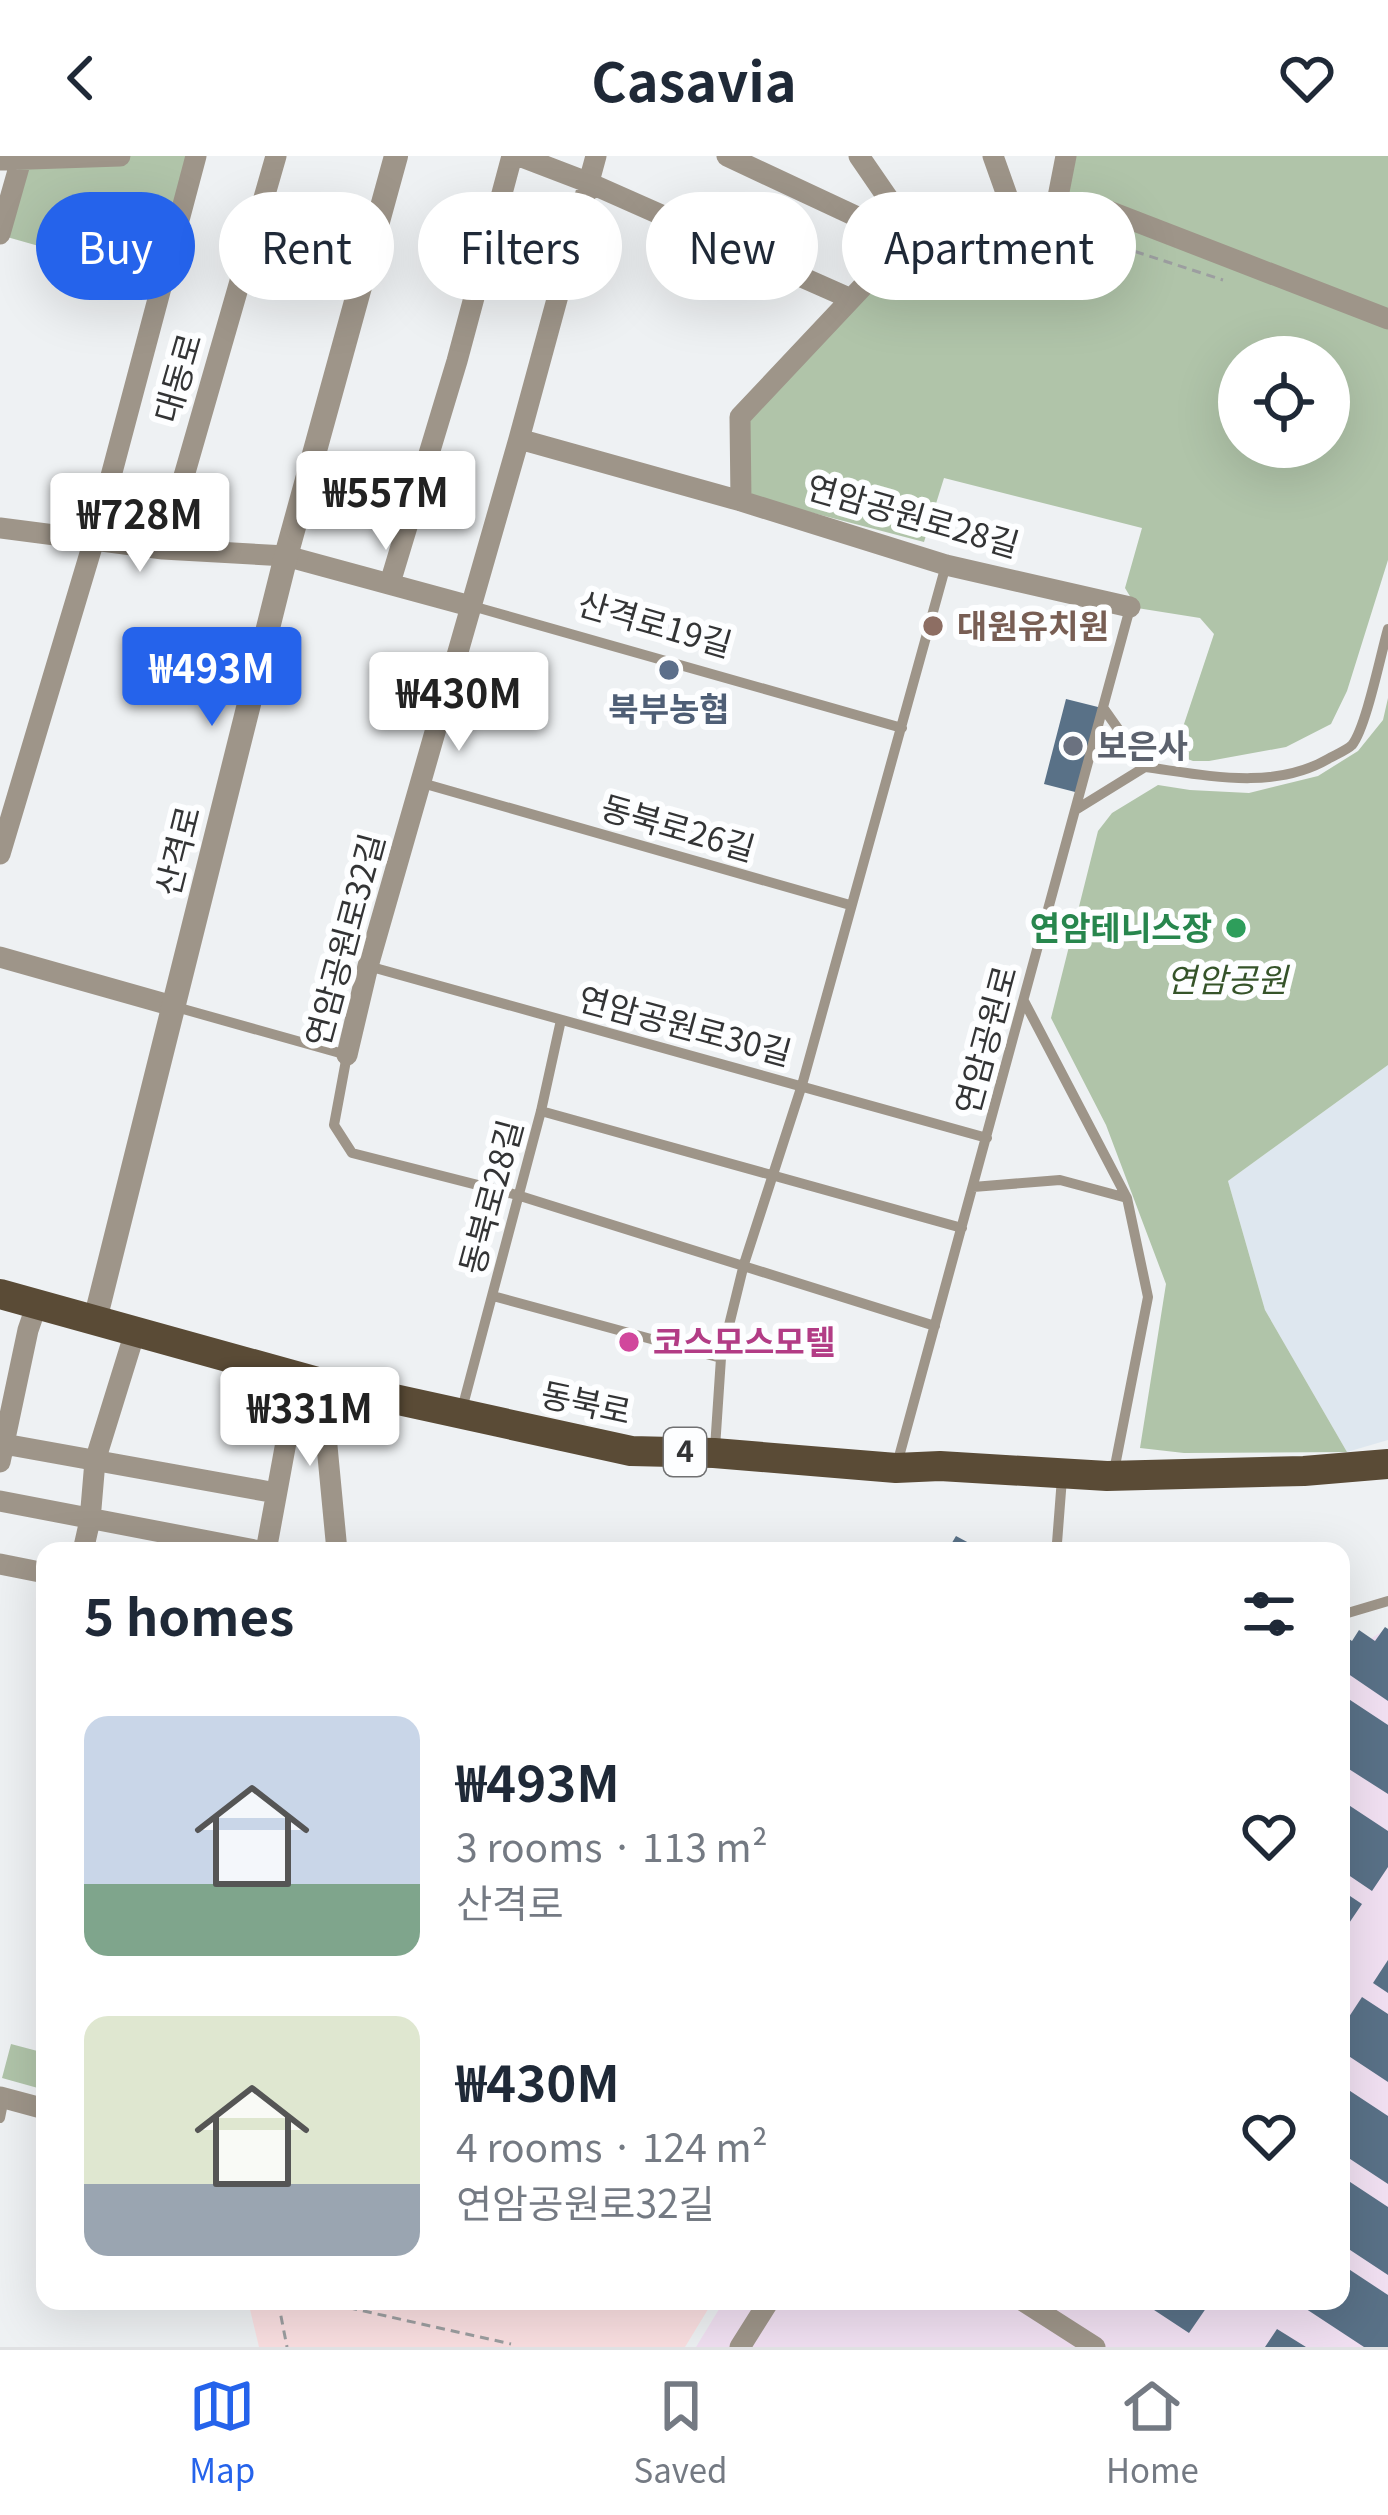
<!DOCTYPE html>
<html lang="en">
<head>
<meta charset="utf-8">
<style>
  body { margin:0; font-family:Georgia,"Noto Sans KR",serif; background:#f6f6f7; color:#1f2937; height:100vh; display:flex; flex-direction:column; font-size:45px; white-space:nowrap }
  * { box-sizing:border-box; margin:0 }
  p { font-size:39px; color:#747a83 }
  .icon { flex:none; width:66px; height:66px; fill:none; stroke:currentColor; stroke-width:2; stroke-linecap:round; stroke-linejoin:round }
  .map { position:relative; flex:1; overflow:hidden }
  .panel { position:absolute; left:36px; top:1386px; width:1314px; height:768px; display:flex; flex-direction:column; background:#fff; border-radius:24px; box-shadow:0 12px 48px #0002 }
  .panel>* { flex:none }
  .banner { position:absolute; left:36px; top:36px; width:1317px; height:108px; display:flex; gap:24px }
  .controls { position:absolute; left:1218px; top:180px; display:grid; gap:24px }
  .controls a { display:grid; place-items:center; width:132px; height:132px; border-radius:50%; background:#fff; box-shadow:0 12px 48px #0002; font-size:60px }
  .price { position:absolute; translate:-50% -102px; padding:0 27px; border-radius:12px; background:#fff; color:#222; font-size:39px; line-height:78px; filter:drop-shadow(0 3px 6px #0008) }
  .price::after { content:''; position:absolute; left:50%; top:72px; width:36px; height:27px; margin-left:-18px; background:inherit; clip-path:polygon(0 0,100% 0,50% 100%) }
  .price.current { background:#2563eb; color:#fff }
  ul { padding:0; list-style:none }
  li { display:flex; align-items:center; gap:36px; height:300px; padding:0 48px }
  li span { display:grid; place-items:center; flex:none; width:336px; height:240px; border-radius:24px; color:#555 }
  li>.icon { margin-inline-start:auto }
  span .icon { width:144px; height:144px; fill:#fffc; stroke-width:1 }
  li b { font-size:51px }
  h2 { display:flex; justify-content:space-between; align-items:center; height:144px; padding:0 48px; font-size:51px }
  .chip { padding:0 42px; border-radius:54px; background:#fff; box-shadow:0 12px 48px #0002; font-size:42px; line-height:108px }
  .chip.current { background:#2563eb; color:#fff }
  header { display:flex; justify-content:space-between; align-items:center; height:156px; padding:0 48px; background:#fff; font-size:54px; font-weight:700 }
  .dock { display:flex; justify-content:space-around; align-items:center; height:168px; border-top:3px solid #e0e1e3; background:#fff; font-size:33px; color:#747a83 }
  .dock a { display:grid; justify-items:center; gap:6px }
  .dock .current { color:#2563eb }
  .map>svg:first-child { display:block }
</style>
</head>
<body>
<header><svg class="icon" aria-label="back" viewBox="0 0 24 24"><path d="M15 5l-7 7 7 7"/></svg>Casavia<svg class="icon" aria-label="heart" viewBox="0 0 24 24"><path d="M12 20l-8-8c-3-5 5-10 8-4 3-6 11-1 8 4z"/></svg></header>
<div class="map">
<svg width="1388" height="2191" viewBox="0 0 1388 2191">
  <rect width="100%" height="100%" fill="#eef1f3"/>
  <path fill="#f1e0f2" d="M1388 1472V2191H696L724 2145H1341V1501Z"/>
  <path fill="#dee7ef" d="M1388 909V1284L1347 1296 1265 1154 1228 1025Z"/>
  <path fill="#fadfe1" d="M248 2145H691L710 2150 685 2191H259Z"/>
  <path fill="#b0c4a9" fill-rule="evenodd" d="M120 0H196L162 125 0 79 21 4Z
    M1072 0H1388V404L1347 535 1331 568 1286 591 1209 605H1193L1174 598 1214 478 1200 462 1137 452 1125 432 1142 372 944 322 924 386 748 340 747 263 904 96 1057 55ZM1239 201H1329V291H1239Z
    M1388 542V909L1228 1025 1265 1154 1347 1296 1184 1297 1140 1292 1166 1128 1106 969 1051 862 1098 675 1112 657 1158 629 1190 634 1249 637 1318 620 1358 595 1383 564Z
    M11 1888 45 1897V1934L2 1922Z"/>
  <path fill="#597187" d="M1066 543 1102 552 1079 637 1044 628Z
    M956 1380 984 1395H947Z
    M1385 1471 1388 1473V1545L1341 1513 1343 1479 1352 1485 1359 1474 1375 1485Z
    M1341 1538 1388 1569V1638L1341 1608Z
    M1341 1644 1388 1675V1711L1372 1735 1341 1714Z
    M1341 1734 1362 1748 1341 1779Z
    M1388 1804V1837L1373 1827Z
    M1362 1841 1388 1858V1926L1341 1895V1873Z
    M1341 1929 1388 1960V2028L1341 1997Z
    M1341 2020 1388 2051V2119L1341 2088Z
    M1341 2108 1388 2139V2191H1364L1294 2145H1341Z
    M1156 2145H1211L1189 2177 1151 2152Z
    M1277 2173 1306 2191H1265Z"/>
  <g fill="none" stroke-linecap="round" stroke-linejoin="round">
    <path stroke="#9c9ea0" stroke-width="3" stroke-dasharray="9 6" stroke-linecap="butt" d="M1078 77 1223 124
      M278 2145 287 2191
      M319 2145 511 2188"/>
    <path stroke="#9e9589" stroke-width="10" d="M472 450 902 572
      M1145 611C1205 619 1273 635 1328 603 1335 599 1347 594 1352 589 1366 572 1381 497 1388 473
      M422 627 850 749
      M1077 653 1145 611 1104 553
      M368 810 987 982
      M1024 845 1127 1042 1148 1141 1114 1315
      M176 851 347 899 334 969 352 997 517 1039 935 1170
      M541 955 962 1072
      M973 1031 1060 1024 1127 1042
      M493 1140 721 1202
      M462 1253 541 955 561 864
      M715 1292 721 1202 744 1108 802 929 946 409
      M897 1308 1130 452
      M1053 1395 1057 1387 1062 1322
      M1341 1459 1388 1445
      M0 1962 4 1942"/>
    <path stroke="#9e9589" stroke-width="21" d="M519 0 587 26 849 142
      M727 0 881 72 901 90
      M859 0 894 51 881 72
      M993 0 1014 59
      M0 4 120 0
      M1057 46 1101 52 1388 163
      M0 78 21 4
      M519 283 741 345 946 409 1130 451
      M741 345 740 261 901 90 1057 46 1066 0
      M0 372 163 393 286 400 470 450
      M163 393 276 0
      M390 427 457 205 512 0
      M0 698 94 384 196 0
      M0 801 173 850
      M347 899 368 810 519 283 596 0
      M321 1227 337 1395
      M4 1288 276 1337
      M0 1306 28 1174 37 1148
      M0 1345 260 1395
      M83 1395 90 1364 95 1305 135 1176
      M266 1395 298 1221
      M0 1408 45 1417
      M0 1941 45 1953
      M1023 2145 1095 2191
      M740 2191 769 2145"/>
    <path stroke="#9e9589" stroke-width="24" d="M95 1164 286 400 396 0"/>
    <path stroke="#5a4b36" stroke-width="30" d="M0 1138 321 1227 631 1295 714 1297 896 1312 940 1310 1107 1320 1304 1315 1388 1308"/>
  </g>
  <circle fill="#8d6e63" stroke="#fdfeff" stroke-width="4.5" cx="933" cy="470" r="12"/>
  <circle fill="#5c6f8a" stroke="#fdfeff" stroke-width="4.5" cx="669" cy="514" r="12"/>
  <circle fill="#6b7280" stroke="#fdfeff" stroke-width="4.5" cx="1073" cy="590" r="12"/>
  <circle fill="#2e9e5b" stroke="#fdfeff" stroke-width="4.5" cx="1236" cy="772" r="12"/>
  <circle fill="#d1479c" stroke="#fdfeff" stroke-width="4.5" cx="629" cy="1186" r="12"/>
  <g text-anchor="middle" stroke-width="12" stroke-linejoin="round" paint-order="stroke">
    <rect fill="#fdfeff" stroke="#707172" stroke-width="3" x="664" y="1272" width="42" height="48" rx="9"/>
    <g font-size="30" font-weight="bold" fill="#333435">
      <text x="685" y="1306">4</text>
    </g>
    <g font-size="33" fill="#333435" stroke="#fdfeff">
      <text transform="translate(178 222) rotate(-74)" y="12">대동로</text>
      <text transform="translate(913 360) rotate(16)" y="12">연암공원로28길</text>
      <text transform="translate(655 468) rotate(16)" y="12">산격로19길</text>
      <text transform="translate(678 672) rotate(16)" y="12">동북로26길</text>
      <text transform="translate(178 695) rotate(-76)" y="12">산격로</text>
      <text transform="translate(345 784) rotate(-75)" y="12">연암공원로32길</text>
      <text transform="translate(685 870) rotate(15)" y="12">연암공원로30길</text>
      <text transform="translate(986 884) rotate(-75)" y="12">연암공원로</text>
      <text transform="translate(491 1041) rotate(-75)" y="12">동북로28길</text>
      <text transform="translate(586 1247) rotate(12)" y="12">동북로</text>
    </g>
    <g font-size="33" font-weight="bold" fill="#785e54" stroke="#fdfeff" text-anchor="start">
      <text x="957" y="482">대원유치원</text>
    </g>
    <g font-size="33" font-weight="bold" fill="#4e5e75" stroke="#fdfeff">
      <text x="669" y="565">북부농협</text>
    </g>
    <g font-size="33" font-weight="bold" fill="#5b616d" stroke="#fdfeff" text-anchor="start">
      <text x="1097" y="602">보은사</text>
    </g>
    <g font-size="33" font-weight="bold" fill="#27864d" stroke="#fdfeff" text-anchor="end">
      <text x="1212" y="784">연암테니스장</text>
    </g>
    <g font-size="33" font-style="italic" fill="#355329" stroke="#fdfeff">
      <text x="1227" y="836">연암공원</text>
    </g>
    <g font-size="33" font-weight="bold" fill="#b23c85" stroke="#fdfeff" text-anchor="start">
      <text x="653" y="1198">코스모스모텔</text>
    </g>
  </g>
</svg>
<div class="controls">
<a><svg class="icon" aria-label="locate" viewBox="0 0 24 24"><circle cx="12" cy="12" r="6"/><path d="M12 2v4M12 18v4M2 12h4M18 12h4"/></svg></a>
</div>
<b class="price" style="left:386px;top:397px">₩557M</b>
<b class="price" style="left:140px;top:419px">₩728M</b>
<b class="price current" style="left:212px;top:573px">₩493M</b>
<b class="price" style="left:459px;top:598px">₩430M</b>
<b class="price" style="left:310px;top:1313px">₩331M</b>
<div class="banner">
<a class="chip current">Buy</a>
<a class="chip">Rent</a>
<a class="chip">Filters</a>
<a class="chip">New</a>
<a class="chip">Apartment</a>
</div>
<section class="panel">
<h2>5 homes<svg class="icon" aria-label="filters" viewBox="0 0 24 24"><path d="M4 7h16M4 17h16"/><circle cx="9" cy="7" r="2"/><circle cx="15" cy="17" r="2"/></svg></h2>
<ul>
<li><span style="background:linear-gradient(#c9d6e8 70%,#7fa58c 0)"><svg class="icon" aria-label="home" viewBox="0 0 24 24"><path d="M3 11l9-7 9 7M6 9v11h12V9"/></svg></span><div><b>₩493M</b><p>3 rooms · 113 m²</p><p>산격로</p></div><svg class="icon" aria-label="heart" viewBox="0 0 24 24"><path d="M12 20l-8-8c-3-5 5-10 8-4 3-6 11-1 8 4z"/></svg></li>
<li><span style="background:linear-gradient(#dfe7d0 70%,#9aa5b1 0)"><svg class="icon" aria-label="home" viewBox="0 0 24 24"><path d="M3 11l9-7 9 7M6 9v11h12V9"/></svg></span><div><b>₩430M</b><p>4 rooms · 124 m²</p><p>연암공원로32길</p></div><svg class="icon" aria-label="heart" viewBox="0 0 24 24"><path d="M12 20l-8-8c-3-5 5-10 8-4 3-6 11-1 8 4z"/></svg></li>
</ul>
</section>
</div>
<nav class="dock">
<a class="current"><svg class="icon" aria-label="map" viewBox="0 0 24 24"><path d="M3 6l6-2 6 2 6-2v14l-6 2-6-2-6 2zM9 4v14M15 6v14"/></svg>Map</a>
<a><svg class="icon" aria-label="saved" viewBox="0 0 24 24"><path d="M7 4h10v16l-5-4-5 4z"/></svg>Saved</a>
<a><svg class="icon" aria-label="home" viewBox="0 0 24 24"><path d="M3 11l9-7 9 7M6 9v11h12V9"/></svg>Home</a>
</nav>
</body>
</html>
